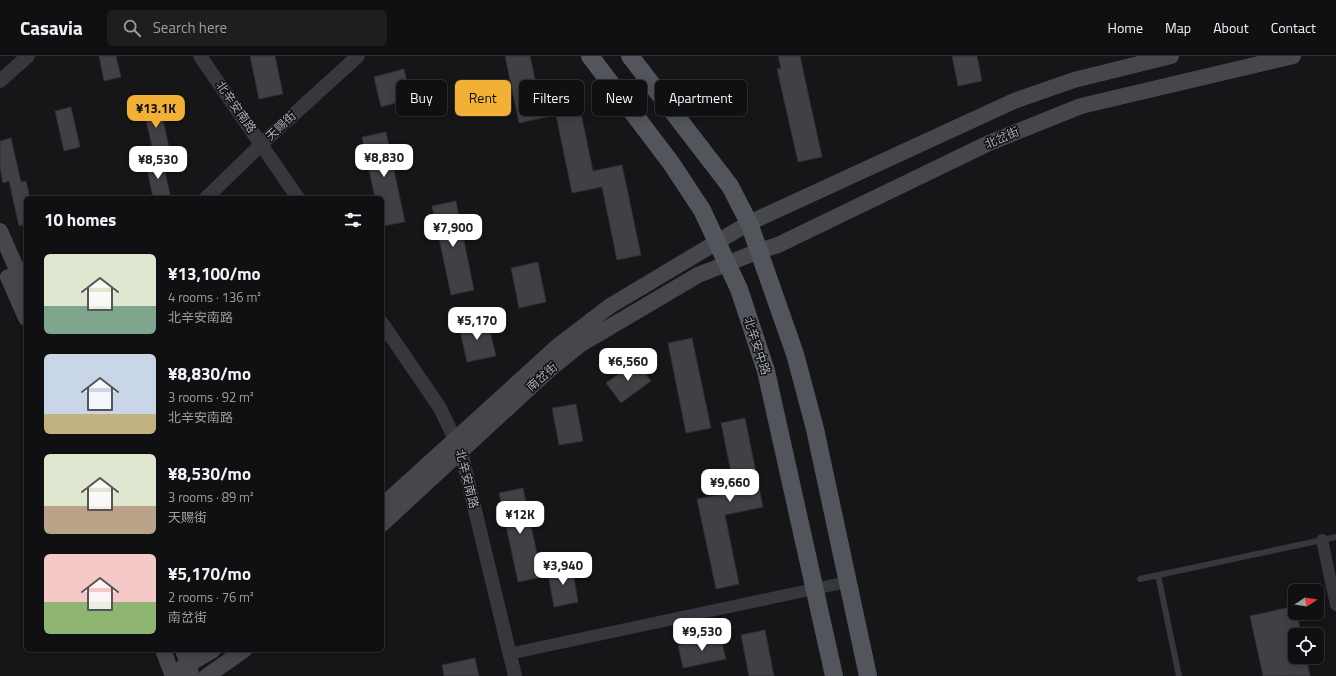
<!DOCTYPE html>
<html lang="en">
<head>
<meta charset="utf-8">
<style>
  body { margin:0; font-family:"Titillium Web","Noto Sans SC",sans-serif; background:#1e1e20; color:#f1f3f6; height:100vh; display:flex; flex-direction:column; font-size:15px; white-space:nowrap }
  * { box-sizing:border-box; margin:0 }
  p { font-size:13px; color:#9c9d9f }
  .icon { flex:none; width:22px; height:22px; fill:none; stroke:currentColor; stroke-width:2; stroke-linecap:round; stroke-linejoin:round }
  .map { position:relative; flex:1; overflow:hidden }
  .sheet { position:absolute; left:24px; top:140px; width:360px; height:456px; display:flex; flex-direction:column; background:#101012; border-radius:6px; box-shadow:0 2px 10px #0003,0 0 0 1px #303032 }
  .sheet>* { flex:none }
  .banner { position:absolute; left:396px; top:24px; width:380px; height:36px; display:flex; gap:8px }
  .needle { width:26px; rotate:78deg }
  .fabs { position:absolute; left:1288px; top:528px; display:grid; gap:8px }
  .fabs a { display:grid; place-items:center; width:36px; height:36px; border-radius:6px; background:#101012; box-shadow:0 2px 10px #0003,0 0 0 1px #303032; font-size:20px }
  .price { position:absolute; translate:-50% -34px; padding:0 9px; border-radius:8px; background:#fff; color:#222; font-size:13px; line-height:26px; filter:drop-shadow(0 1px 2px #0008) }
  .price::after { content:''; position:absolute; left:50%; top:24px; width:12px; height:9px; margin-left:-6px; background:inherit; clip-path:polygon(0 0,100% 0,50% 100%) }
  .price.current { background:#f2b134; color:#111 }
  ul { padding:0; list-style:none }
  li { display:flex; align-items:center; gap:12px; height:100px; padding:0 20px }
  li span { display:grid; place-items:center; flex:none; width:112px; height:80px; border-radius:6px; color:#555 }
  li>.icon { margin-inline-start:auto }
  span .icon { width:48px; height:48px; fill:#fffc; stroke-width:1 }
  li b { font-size:17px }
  h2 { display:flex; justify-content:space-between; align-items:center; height:48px; padding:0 20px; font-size:17px }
  .chip { padding:0 14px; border-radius:6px; background:#101012; box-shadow:0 2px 10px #0003,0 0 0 1px #303032; font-size:14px; line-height:36px }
  .chip.current { background:#f2b134; color:#111 }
  header { display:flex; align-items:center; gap:24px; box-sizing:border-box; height:56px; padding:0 20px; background:#101012; border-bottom:1px solid #303032 }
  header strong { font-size:19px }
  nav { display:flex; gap:22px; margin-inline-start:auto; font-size:14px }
  .search { width:280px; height:36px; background:#1e1e20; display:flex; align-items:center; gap:10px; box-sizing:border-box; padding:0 14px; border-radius:6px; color:#9c9d9f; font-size:15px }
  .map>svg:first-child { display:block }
</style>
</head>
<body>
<header>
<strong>Casavia</strong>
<div class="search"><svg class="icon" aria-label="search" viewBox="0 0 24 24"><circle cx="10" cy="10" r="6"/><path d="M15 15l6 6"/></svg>Search here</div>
<nav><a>Home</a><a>Map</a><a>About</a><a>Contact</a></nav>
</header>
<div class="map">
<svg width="1336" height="620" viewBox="0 0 1336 620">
  <rect width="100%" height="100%" fill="#161618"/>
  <path fill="#404145" stroke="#303034" d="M99 0H116L121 21 104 25Z
    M250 0H275L283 38 259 43Z
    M505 0H530L541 51 578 43 593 115 622 109 641 199 617 204 602 131 572 137 556 59 519 67Z
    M778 0H800L822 101 798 106 777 13 781 12Z
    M952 0H977L982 25 958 30Z
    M404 13 411 43 381 51 374 21Z
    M71 51 80 91 64 95 55 55Z
    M160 51 169 91 153 95 144 55Z
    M386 76 405 166 382 170V142H375L362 81Z
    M11 82 21 126 26 125 30 142H26V168L19 170 9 125 3 127 0 112V85Z
    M162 104 171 142H153L146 108Z
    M456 145 474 234 451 239 432 150Z
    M538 206 546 246 519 252 511 212Z
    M487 263 496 300 467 306 459 270Z
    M692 282 711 372 686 377 668 287Z
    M636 305 651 325 621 347 606 327Z
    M576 348 583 385 559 389 552 352Z
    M745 362 763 451 725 459 739 528 716 533 697 443 735 436 721 367Z
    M523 432 542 521 518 526 499 437Z
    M572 509 578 546 554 551 547 513Z
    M1295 550V557H1297L1301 579H1295V601H1306L1310 620H1263L1250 560Z
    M765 574 774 620H749L741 579Z
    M720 579 726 603 683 612 678 589Z
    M475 602 479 620H444L442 609Z"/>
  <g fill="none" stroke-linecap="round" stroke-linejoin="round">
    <path stroke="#37383d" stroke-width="6" d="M1158 519 1179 620
      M1140 523 1336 481"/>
    <path stroke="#37383d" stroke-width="12" d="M1322 484 1336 549
      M509 598 847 526"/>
    <path stroke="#37383d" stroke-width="14" d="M200 0 298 142
      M0 25 28 0
      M206 142 271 79 358 0
      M382 267 440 352 461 396 515 620"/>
    <path stroke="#45474d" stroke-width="16" d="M0 175 26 234
      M8 221 26 262
      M382 450 559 289 610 250 749 167 1014 45 1074 24 1171 0
      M382 468 550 313 581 288 698 219 759 195 778 189 989 87 1081 50 1293 0
      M163 594 173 620
      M183 594 192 620
      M172 618 213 594
      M207 620 244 594"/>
    <path stroke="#53555c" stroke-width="18" d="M590 0 671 107 702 154 739 233 766 315 834 620
      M630 0 730 130 749 167 795 298 815 373 868 620"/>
  </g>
  <g text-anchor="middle" stroke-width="3" stroke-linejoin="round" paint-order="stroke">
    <g font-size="12" fill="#a8adb8" stroke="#111113">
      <text transform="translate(236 51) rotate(55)" y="4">北辛安南路</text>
      <text transform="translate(281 70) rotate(-43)" y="4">天赐街</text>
      <text transform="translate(1002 82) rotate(-23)" y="4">北岔街</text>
      <text transform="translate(757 290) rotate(72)" y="4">北辛安中路</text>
      <text transform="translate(542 321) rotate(-42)" y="4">南岔街</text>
      <text transform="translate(467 423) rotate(76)" y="4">北辛安南路</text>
    </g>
  </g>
</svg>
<div class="fabs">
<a><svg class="needle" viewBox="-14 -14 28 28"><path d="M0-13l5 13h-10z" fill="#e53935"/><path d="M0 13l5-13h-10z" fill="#9c9d9f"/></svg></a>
<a><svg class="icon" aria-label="locate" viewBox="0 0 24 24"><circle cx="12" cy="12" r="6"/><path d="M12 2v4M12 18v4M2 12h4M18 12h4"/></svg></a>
</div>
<b class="price current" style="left:156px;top:73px">¥13.1K</b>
<b class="price" style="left:384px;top:122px">¥8,830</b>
<b class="price" style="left:158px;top:124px">¥8,530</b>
<b class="price" style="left:453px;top:192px">¥7,900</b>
<b class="price" style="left:477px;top:285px">¥5,170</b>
<b class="price" style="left:628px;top:326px">¥6,560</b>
<b class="price" style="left:730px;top:447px">¥9,660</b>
<b class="price" style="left:520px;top:479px">¥12K</b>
<b class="price" style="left:563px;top:530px">¥3,940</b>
<b class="price" style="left:702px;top:596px">¥9,530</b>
<div class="banner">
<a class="chip">Buy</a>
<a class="chip current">Rent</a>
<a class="chip">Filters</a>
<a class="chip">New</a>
<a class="chip">Apartment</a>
</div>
<section class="sheet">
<h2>10 homes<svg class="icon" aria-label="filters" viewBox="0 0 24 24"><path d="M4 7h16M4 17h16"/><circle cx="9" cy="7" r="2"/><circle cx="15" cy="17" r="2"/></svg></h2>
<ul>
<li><span style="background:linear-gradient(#dfe7d0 65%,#7fa58c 0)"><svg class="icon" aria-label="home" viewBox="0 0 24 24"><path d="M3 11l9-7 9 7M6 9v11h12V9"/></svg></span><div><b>¥13,100/mo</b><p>4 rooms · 136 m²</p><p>北辛安南路</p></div></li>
<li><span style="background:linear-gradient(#c9d6e8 75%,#c2b280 0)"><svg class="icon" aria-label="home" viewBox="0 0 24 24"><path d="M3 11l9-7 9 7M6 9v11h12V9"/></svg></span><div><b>¥8,830/mo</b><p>3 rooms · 92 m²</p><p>北辛安南路</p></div></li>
<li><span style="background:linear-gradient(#dfe7d0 65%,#b9a48a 0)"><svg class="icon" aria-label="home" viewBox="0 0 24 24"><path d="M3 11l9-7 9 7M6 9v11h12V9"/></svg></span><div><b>¥8,530/mo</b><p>3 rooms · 89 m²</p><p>天赐街</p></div></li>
<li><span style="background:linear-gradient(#f6c9c9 60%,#8fb573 0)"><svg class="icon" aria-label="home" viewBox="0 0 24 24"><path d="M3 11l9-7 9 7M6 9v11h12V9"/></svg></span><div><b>¥5,170/mo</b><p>2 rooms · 76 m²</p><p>南岔街</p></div></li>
</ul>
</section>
</div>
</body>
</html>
